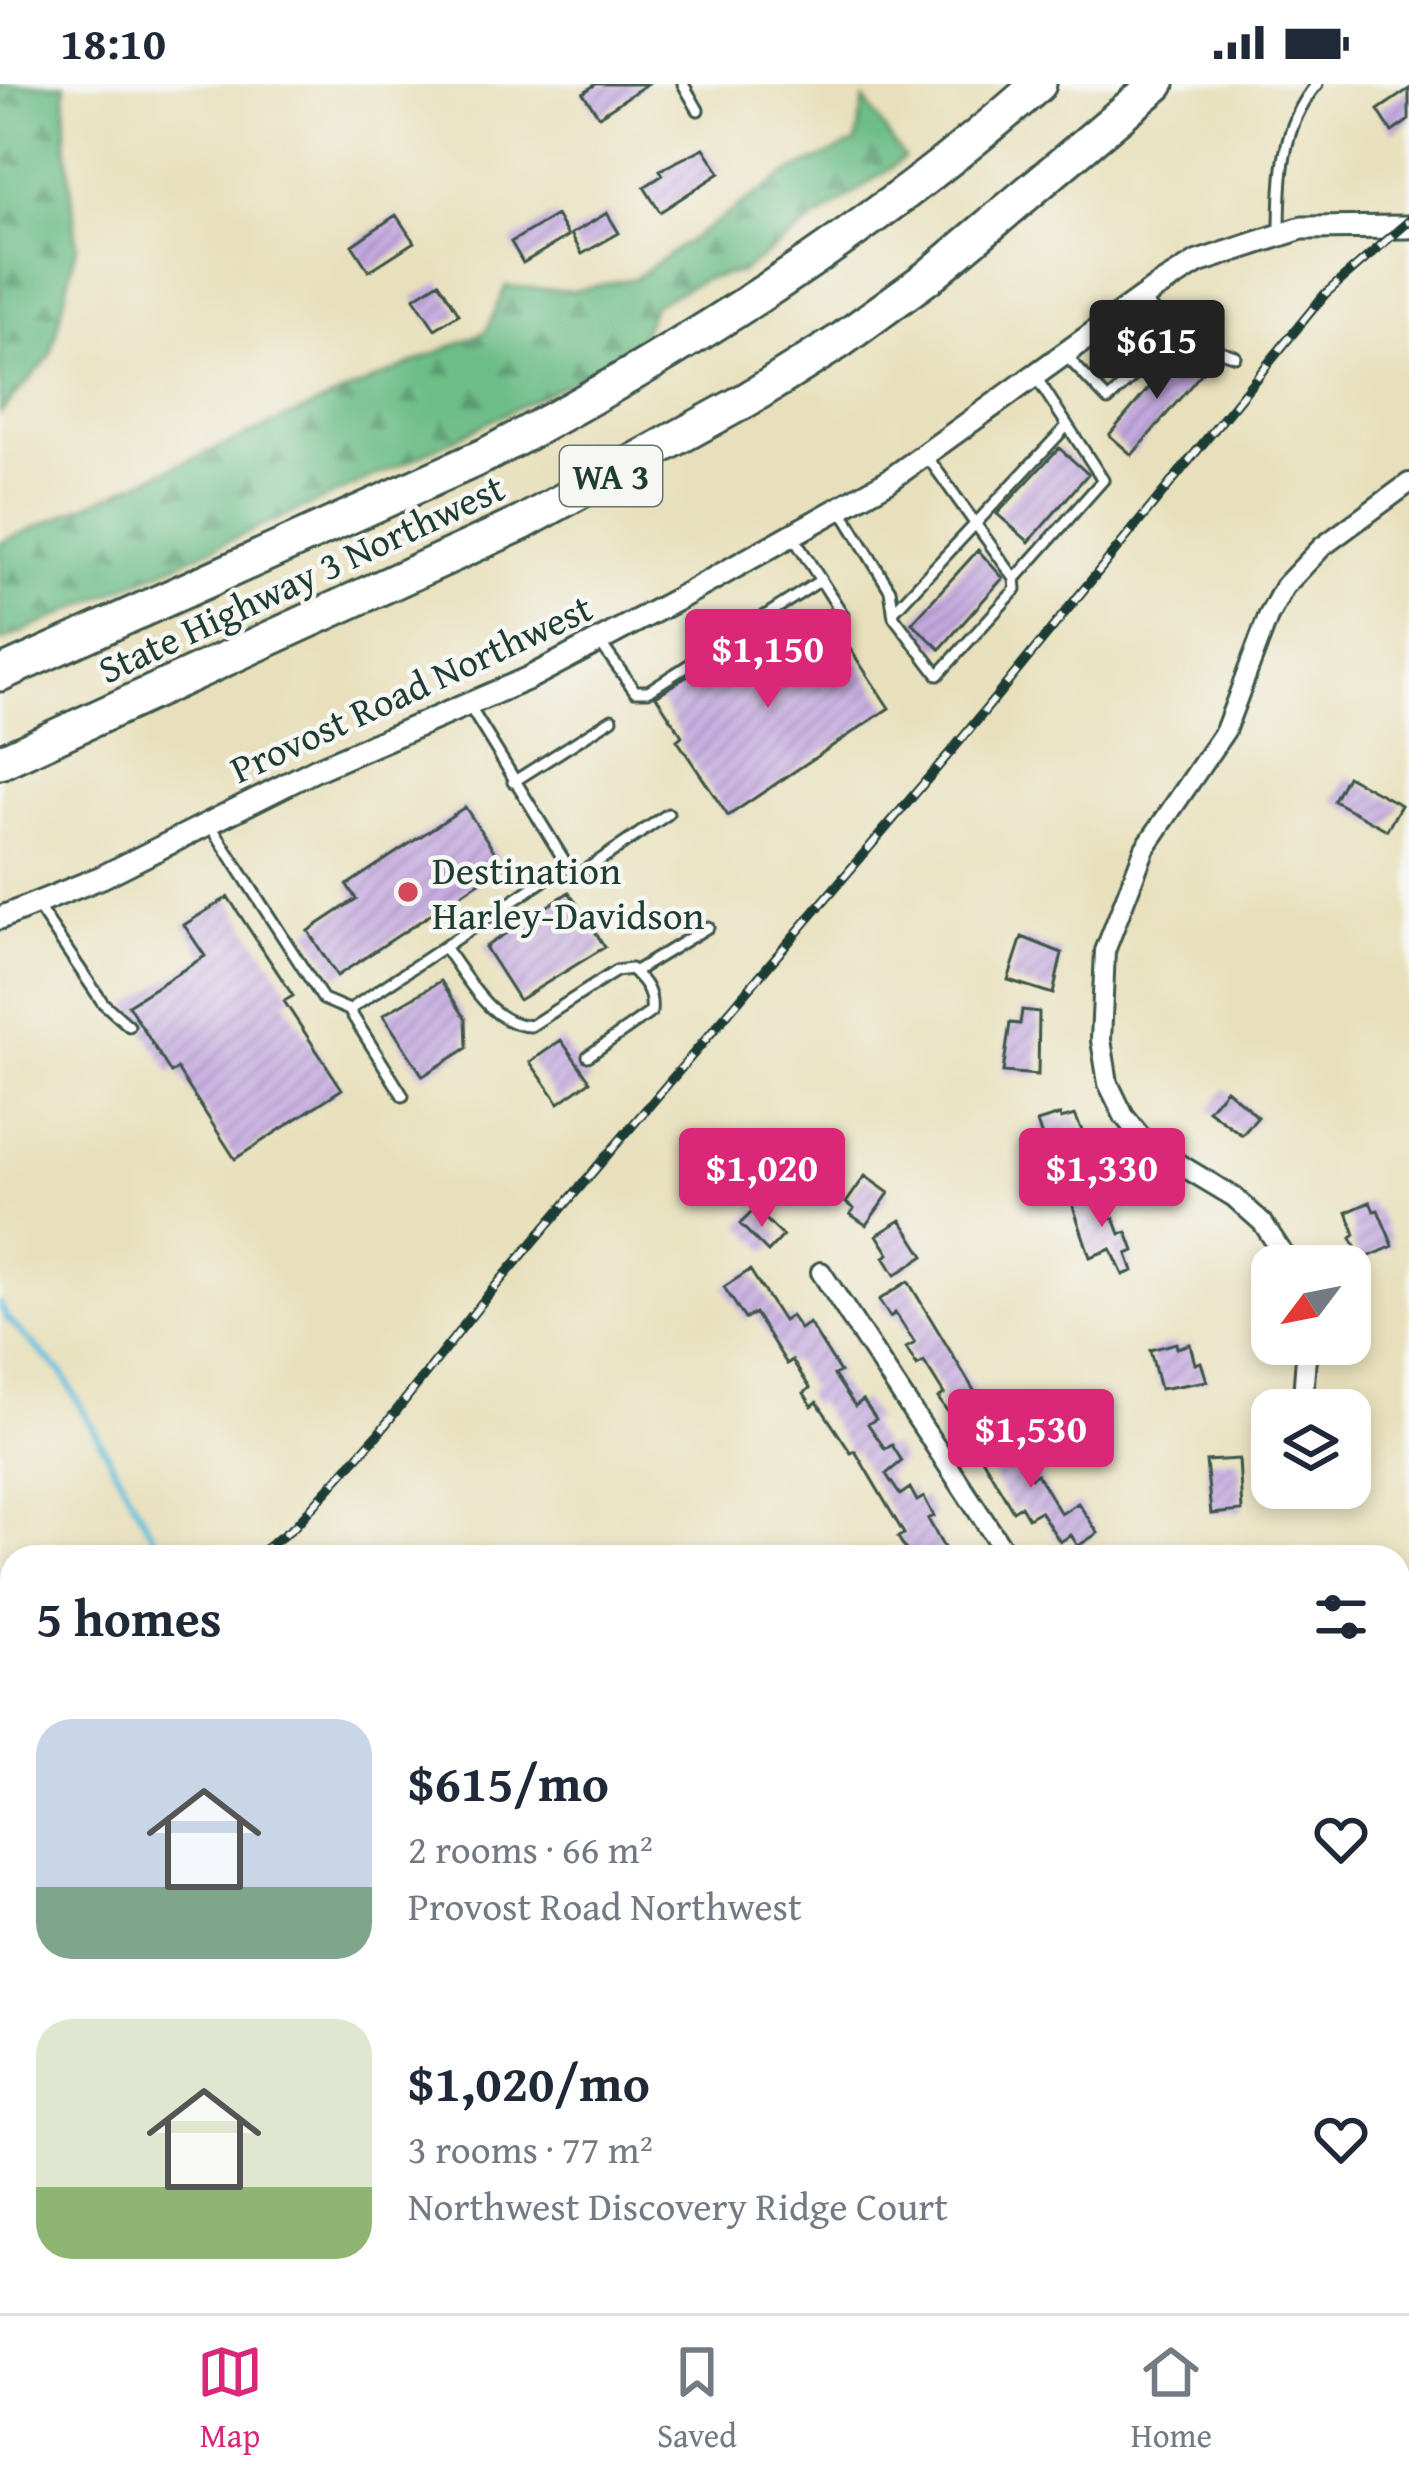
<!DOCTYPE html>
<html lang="en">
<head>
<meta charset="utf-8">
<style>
  body { margin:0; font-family:"Gentium Book Plus",serif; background:#f2f2f3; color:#1f2937; height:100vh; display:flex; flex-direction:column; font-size:45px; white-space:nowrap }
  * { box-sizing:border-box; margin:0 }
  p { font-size:39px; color:#747a83 }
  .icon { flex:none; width:66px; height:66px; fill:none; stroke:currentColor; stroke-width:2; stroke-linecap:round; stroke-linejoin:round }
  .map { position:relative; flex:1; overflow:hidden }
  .side { position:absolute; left:0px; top:1461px; width:1410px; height:768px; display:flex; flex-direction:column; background:#fff; border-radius:36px 36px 0 0; box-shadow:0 6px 18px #0003 }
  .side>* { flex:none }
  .needle { width:78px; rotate:238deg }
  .fabs { position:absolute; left:1251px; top:1161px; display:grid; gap:24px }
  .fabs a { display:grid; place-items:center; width:120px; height:120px; border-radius:24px; background:#fff; box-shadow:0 6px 18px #0003; font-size:60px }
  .price { position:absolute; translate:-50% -102px; padding:0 27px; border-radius:12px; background:#db2777; color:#fff; font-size:39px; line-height:78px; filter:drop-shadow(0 3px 6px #0008) }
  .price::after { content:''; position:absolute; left:50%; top:72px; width:36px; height:27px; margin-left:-18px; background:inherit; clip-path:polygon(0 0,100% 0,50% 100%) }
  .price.on { background:#222; color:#fff }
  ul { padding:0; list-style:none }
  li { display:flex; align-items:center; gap:36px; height:300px; padding:0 36px }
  li span { display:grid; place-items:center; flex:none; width:336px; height:240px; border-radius:36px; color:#555 }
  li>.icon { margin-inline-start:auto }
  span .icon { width:144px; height:144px; fill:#fffc; stroke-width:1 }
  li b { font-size:51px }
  h2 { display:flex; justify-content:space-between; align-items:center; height:144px; padding:0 36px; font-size:51px }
  .status { display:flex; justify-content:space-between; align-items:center; height:84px; padding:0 60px; background:#fff; direction:ltr }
  .status svg { height:33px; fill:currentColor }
  .tabs { display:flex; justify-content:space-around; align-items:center; height:168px; border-top:3px solid #e0e1e3; background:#fff; font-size:33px; color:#747a83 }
  .tabs a { display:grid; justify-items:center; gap:6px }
  .tabs .on { color:#db2777 }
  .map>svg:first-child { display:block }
</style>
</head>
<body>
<div class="status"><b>18:10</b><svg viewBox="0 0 49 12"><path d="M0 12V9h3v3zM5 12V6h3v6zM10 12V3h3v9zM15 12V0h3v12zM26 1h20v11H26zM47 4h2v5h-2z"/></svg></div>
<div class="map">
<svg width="1409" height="2229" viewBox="0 0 1409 2229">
  <defs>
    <pattern id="forest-firs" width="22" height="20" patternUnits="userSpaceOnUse" patternTransform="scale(3)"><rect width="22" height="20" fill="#6dbd87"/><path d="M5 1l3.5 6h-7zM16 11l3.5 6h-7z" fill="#599b6f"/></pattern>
    <pattern id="building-hatch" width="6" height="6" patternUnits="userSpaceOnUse" patternTransform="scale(3)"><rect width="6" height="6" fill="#c4a8e0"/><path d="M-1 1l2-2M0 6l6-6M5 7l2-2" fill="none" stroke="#9f8ab6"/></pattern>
  </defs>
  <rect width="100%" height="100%" fill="#f6f6f2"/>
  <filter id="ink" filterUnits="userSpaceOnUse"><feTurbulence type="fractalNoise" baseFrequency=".00833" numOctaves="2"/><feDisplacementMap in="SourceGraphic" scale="24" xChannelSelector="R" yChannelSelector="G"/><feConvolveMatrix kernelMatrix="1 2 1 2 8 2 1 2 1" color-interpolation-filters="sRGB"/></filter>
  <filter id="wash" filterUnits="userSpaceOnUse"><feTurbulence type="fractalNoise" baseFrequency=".004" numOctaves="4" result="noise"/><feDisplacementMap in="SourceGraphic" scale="48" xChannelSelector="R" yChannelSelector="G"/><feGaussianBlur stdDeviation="2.7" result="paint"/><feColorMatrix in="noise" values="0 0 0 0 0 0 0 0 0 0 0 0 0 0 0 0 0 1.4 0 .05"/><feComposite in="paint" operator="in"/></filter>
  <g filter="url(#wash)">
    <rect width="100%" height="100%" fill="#e8e0bc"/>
    <path fill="url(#forest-firs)" stroke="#467d5e" stroke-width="3" d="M0 0H65L66 57 77 161 51 271 0 329Z
      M864 15 904 74 741 188 704 195 653 221 642 253 575 295 403 380 0 558V459L486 247 506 202 572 207 635 194 786 90 856 58Z"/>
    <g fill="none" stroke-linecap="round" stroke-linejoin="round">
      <path stroke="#5bbbd9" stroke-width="6" d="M0 1219 6 1234 62 1289 155 1456
        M394 2229V2217"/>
    </g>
    <g id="blocks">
      <path fill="url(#building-hatch)" d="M596 0H647L599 32 583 9Z
        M1409 5V36L1392 48 1378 26Z
        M704 64 720 89 660 128 644 103 663 91 660 86Z
        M607 129 619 149 582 170 571 150Z
        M396 131 414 158 369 187 352 161Z
        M556 131 568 152 523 179 511 158Z
        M439 198 459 230 435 245 414 214Z
        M1182 265 1205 285 1132 371 1109 351Z
        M1059 364 1088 390 1029 458 997 430Z
        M978 466 1003 494 940 565 912 539Z
        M779 534 792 554 791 566 804 572 839 548 889 624 728 732 677 656 682 652 656 612Z
        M1347 692 1401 721 1387 746 1334 717Z
        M465 723 504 782 337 892 308 847 356 815 347 801Z
        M569 808 605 863 519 916 485 863Z
        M228 813 293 912 284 917 342 1005 235 1075 177 985 171 989 128 921 205 872 184 841Z
        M1022 853 1062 869 1053 910 1008 896Z
        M441 897 466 935 467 964 423 992 383 931Z
        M1022 926 1039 928 1038 991 1003 988 1010 939 1020 940Z
        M561 956 590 997 559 1019 530 978Z
        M1226 1005 1258 1033 1242 1051 1208 1026Z
        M1060 1031 1061 1035 1075 1031 1092 1069 1052 1083 1037 1038Z
        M865 1092 889 1109 866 1141 850 1130 854 1125 846 1119Z
        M1097 1105 1108 1135 1114 1134 1120 1150 1127 1148 1134 1167 1127 1170 1133 1187 1123 1191 1111 1165 1090 1173 1071 1116Z
        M1370 1118 1374 1127 1378 1126 1393 1162 1361 1176 1351 1154 1355 1151 1347 1128Z
        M755 1125 783 1152 768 1168 740 1140Z
        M901 1136 924 1172 895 1191 884 1173 889 1170 877 1151Z
        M750 1186 783 1237 791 1232 800 1245 809 1239 840 1288 834 1291 855 1322 863 1316 876 1335 868 1340 885 1365 892 1361 902 1377 886 1390 900 1411 910 1404 917 1417 924 1413 934 1432 928 1435 949 1473H910L898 1453 904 1450 855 1367 851 1369 817 1318 812 1322 804 1309 810 1304 792 1276 787 1280 755 1229 745 1235 724 1203Z
        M908 1197 984 1323 967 1335 960 1324 950 1331 938 1314 944 1310 924 1278 917 1282 906 1264 915 1259 895 1229 890 1233 879 1216Z
        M1176 1259 1177 1264 1190 1260 1195 1280 1201 1278 1207 1297 1160 1305 1150 1266Z
        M1000 1346 1031 1394 1037 1390 1061 1430 1078 1419 1098 1449 1078 1462 1071 1451 1060 1458 1040 1427 1028 1434 1021 1422 1013 1427 975 1362Z
        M1239 1375 1242 1427 1211 1430 1206 1377Z"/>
    </g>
  </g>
  <g filter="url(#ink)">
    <use href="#blocks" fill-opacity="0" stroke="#3d5548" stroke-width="3"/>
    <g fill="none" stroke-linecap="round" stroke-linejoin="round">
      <g stroke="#3d5548" stroke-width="15">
        <path id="service" d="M683 0 698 26
          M1280 150C1280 96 1281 42 1317 0
          M1142 214 1176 252 1235 272
          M1065 271 1108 316 1176 252
          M926 371 1015 495 1103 396 1036 293
          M840 424 890 506 894 533 938 591 1016 505 1015 495
          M792 451 843 531 798 560
          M893 528 1065 344
          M599 557 635 607H648L821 496
          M513 698 612 635
          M209 739 323 915 349 926 403 1012
          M567 781 575 793 668 730
          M36 820 103 919 129 942
          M444 863C467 893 490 941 531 942L616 887 631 885C645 898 653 908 651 928L588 972
          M634 888 708 843
          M349 926 567 781 468 620"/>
      </g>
      <g stroke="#3d5548" stroke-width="24">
        <path id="minor" d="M1291 1182 1263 1139 1234 1113 1164 1071 1141 1053 1124 1032 1108 999 1101 956 1105 867 1145 764 1225 647 1268 533 1284 503 1322 463 1409 399
          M821 1188 1008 1473
          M1302 1326 1307 1260
          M1398 1875 1409 1894
          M0 2110 12 2101
          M1398 2190 1409 2192
          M747 2217 758 2229
          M816 2229 821 2217"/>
      </g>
      <g stroke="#3d5548" stroke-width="27">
        <path id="tertiary" d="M0 834 102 793 315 686 529 594 674 517 888 397 1156 204 1198 178 1302 144 1409 143"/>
      </g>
      <g stroke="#3d5548" stroke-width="30">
        <path id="secondary" d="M0 1692 12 1710
          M161 2229 164 2217"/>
      </g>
      <g stroke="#3d5548" stroke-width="39">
        <path id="motorway" d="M0 590 488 370C685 266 872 147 1039 0
          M0 678 522 439 748 315 840 257 928 193 1157 0"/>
      </g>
      <use href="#service" stroke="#fff" stroke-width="9"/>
      <use href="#minor" stroke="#fff" stroke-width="18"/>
      <use href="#tertiary" stroke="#fff" stroke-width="21"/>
      <use href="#secondary" stroke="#fff" stroke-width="24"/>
      <use href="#motorway" stroke="#fff" stroke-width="33"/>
      <g stroke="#1f3d34" stroke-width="10">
        <path id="rail" d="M255 1473 294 1443 378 1350 488 1211 965 651 1325 210 1409 137
          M0 1625 12 1619"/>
      </g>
      <use href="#rail" stroke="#f6f6f2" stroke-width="6" stroke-dasharray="18" stroke-linecap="butt"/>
    </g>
  </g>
  <circle fill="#d1495b" stroke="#f6f6f2" stroke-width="4.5" cx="408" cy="808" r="12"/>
  <g text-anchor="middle" stroke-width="9" stroke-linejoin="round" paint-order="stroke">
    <rect fill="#f6f6f2" stroke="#60746d" stroke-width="3" x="560" y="362" width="102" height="60" rx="9"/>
    <g font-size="36" font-weight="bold" fill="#1f3d34">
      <text x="611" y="405">WA 3</text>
    </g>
    <g font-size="39" fill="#1f3d34" stroke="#f6f6f2">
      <text transform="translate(301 494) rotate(-25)" y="14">State Highway 3 Northwest</text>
      <text transform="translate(411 604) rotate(-25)" y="14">Provost Road Northwest</text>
    </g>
    <g font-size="39" fill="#1f3d34" stroke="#f6f6f2" text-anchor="start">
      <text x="432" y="800">Destination<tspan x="432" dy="45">Harley-Davidson</tspan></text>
    </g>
  </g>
</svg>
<div class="fabs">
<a><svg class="needle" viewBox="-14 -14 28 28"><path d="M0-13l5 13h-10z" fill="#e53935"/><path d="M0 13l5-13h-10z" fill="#747a83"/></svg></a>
<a><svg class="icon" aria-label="layers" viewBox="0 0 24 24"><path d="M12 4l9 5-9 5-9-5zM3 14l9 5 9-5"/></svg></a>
</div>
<b class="price on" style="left:1157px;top:318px">$615</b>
<b class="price" style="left:768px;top:627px">$1,150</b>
<b class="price" style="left:762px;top:1146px">$1,020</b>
<b class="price" style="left:1102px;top:1146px">$1,330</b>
<b class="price" style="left:1031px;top:1407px">$1,530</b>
<section class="side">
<h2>5 homes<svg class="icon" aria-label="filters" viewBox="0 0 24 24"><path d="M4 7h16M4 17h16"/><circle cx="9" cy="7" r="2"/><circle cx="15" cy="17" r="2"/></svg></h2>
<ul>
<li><span style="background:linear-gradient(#c9d6e8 70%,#7fa58c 0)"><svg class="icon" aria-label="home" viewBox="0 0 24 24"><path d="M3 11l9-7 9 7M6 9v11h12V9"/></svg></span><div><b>$615/mo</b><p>2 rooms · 66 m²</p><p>Provost Road Northwest</p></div><svg class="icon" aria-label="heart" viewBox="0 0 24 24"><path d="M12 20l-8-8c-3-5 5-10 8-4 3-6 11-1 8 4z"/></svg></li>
<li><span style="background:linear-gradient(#dfe7d0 70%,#8fb573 0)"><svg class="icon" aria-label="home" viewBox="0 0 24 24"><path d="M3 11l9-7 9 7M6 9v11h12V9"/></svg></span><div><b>$1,020/mo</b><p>3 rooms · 77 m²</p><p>Northwest Discovery Ridge Court</p></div><svg class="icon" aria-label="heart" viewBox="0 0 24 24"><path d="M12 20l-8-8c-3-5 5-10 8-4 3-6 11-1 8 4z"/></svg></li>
</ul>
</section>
</div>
<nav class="tabs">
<a class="on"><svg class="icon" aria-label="map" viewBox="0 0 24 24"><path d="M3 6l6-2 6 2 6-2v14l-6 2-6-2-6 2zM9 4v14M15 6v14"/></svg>Map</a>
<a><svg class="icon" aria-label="saved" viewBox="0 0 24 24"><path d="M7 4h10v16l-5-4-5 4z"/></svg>Saved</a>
<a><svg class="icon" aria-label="home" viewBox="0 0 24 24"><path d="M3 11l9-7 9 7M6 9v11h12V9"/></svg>Home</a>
</nav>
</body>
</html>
